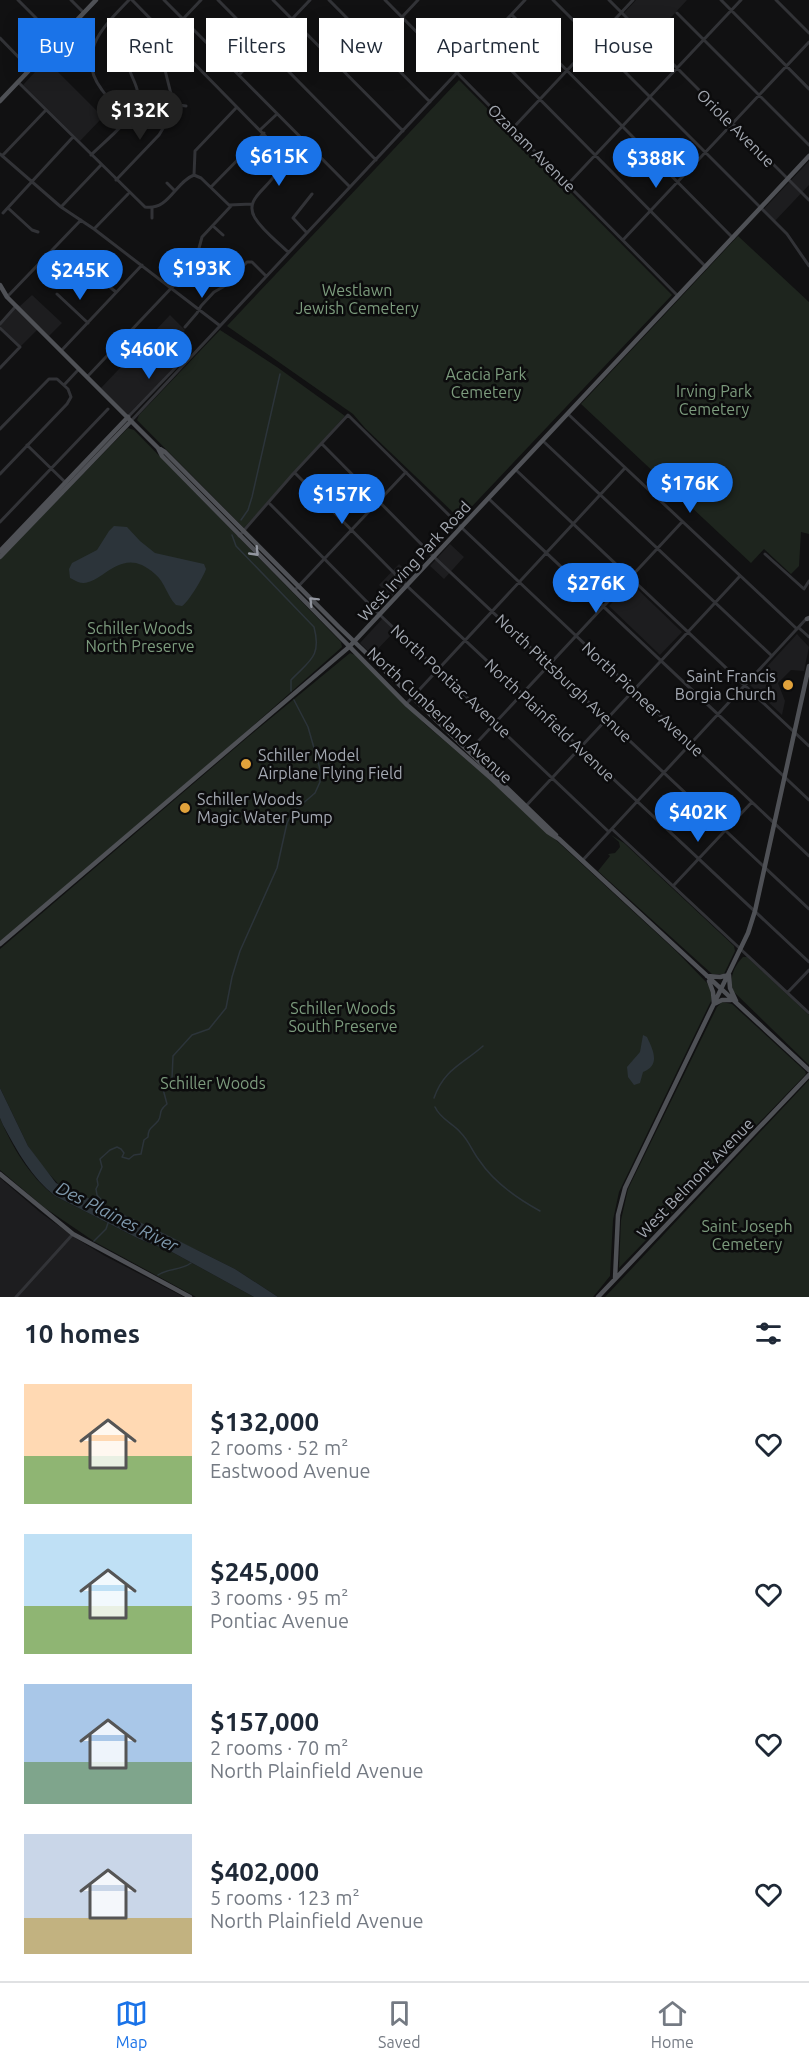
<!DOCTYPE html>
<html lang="en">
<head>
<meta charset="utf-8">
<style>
  body { margin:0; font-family:Ubuntu,sans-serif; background:#f6f6f7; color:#1f2937; height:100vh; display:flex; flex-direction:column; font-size:22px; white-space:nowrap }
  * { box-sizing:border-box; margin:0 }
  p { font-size:20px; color:#747a83 }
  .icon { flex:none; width:33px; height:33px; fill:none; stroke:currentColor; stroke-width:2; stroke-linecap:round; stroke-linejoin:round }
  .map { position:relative; height:1297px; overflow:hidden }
  .panel { display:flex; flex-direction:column; background:#fff; flex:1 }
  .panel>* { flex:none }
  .banner { position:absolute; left:18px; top:18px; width:774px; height:54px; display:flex; gap:12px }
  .price { position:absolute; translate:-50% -51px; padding:0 14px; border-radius:21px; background:#1a73e8; color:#fff; font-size:20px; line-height:39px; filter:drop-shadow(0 2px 3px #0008) }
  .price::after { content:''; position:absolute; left:50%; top:36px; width:18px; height:14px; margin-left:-9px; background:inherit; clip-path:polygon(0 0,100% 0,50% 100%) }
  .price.active { background:#222; color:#fff }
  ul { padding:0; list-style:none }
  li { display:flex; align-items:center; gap:18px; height:150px; padding:0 24px }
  li span { display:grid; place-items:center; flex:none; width:168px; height:120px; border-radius:0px; color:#555 }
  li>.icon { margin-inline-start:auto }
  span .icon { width:72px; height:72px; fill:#fffc; stroke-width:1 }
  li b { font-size:26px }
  h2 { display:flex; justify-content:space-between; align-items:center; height:72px; padding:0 24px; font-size:26px }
  .pill { padding:0 21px; border-radius:0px; background:#fff; box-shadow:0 3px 15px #0003; font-size:21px; line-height:54px }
  .pill.active { background:#1a73e8; color:#fff }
  .tabs { display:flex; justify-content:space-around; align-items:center; height:84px; border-top:2px solid #e0e1e3; background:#fff; font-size:16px; color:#747a83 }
  .tabs a { display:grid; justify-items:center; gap:3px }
  .tabs .active { color:#1a73e8 }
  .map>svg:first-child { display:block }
</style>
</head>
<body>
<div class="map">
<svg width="809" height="1297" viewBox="0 0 809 1297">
  <rect width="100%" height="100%" fill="#111112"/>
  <path fill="#1d1d1f" d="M636 0H687L651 39 624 13Z
    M46 60 103 117 80 141 23 85Z
    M809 161V185L774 222 762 211Z
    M32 295 62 323 49 336 40 327 20 347 0 326V322L17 304 20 306Z
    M170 315 185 330 166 350 179 362 128 415 101 388Z
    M450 544 464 557 444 579 430 566Z
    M399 564 412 576 391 597 379 585Z
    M631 583 682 632 660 655 609 606Z
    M383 618 396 630 372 655 360 643Z
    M797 634 809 647 804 671 791 670 778 683 785 701 782 715 750 685Z
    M0 1178 41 1213 77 1239 105 1256 184 1297H0Z"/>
  <path fill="#1e251e" d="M459 80 672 295 460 519 365 428 353 414 227 326Z
    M738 236 809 302V534L801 532 799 566 791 574 764 549 751 563 581 404Z
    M220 330 277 367 345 416 244 528 137 420 139 415Z
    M128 428 134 430 341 642 342 647 231 745 0 942V559Z
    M350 653 355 655 426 725 493 782 676 951 707 983 711 990V1001L619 1192 613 1220 610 1276 593 1297H278L235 1269 199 1251 62 1188 40 1164 28 1146 0 1088V949L248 737Z
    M611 835 624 843 734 946 735 951 724 974H712L598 871 610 856 608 854 615 853 620 847 619 842Z
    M743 957H747L809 1015V1065L734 992C728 980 734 966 743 957Z
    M722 1002 732 1004 805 1071 806 1074 619 1268 621 1220 628 1189 717 1007Z
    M809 1080V1297H605Z
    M0 1118C12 1147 30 1177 55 1196L139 1239 172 1252 254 1297H196L95 1242 45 1208 0 1170Z"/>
  <path fill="#2c343a" d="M114 526 127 527 140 541 155 553 204 564 206 569C204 576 188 603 182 606L176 605C167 596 165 582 155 574 119 541 101 590 78 582 75 581 73 579 70 578L69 569 72 563 97 550 109 531Z
    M643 1035 647 1037C653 1050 661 1065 643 1072L640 1083 634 1085 628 1077 627 1067 640 1052Z
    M0 1088 28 1146 56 1183 165 1234 235 1269 278 1297H254L172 1252 139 1239 55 1196C32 1178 17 1151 3 1125L0 1118Z"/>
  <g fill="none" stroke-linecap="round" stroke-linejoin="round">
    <path stroke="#2c343a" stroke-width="1.5" d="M241 520 248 510 252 497 280 374
      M232 535 236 546 314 627C322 657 309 661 291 680V691
      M434 1098C444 1069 463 1064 483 1046
      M435 1107C441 1120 453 1123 461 1133 469 1141 472 1151 479 1160 493 1181 518 1199 540 1211
      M105 1207V1204L97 1195 96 1189 98 1185 97 1179 102 1167 100 1159 110 1150 117 1147 121 1149 124 1153 122 1157 129 1159 134 1155 141 1154 144 1140 148 1137C148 1128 152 1128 158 1121 163 1114 157 1112 167 1104L163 1089 172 1079 173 1056 192 1035 209 1029 226 1008 232 977 240 951 277 868 287 823 293 812 315 793 320 782V769L308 727 294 700
      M94 1241 106 1229 108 1223
      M158 1275C168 1268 180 1271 191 1263"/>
    <path stroke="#323337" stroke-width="3" d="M18 0 36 18 44 32 55 43
      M71 0 84 13
      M132 0 278 149C290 184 239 192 255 218 263 231 278 242 288 252
      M164 0 350 187
      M218 0 376 160
      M273 0 403 131
      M329 0 430 102
      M385 0 678 296
      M553 0 787 234 809 266
      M609 0 809 200
      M721 0 809 89
      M776 0 809 33
      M677 13 809 145
      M512 15 733 238
      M402 17 418 0
      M183 19 201 0
      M0 38 30 69
      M485 44 706 267
      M239 75 310 0
      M18 82 145 207C169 211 175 182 194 175
      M171 104 186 106
      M128 118C119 109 109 100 102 90 74 53 105 25 129 0
      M513 128 633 0
      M261 129 277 114
      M0 154 61 207 94 229 219 325
      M91 155C104 142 132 120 137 103 143 82 118 68 131 46 137 37 147 30 154 22
      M2 156 46 110
      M281 162H291
      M194 175 195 151 237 107
      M194 175 201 178 229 205 252 204
      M116 180 159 135 165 125 171 109 172 98 164 66 168 56 178 46
      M167 183 175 191
      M568 184 741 0
      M211 187 264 133
      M61 207 101 165
      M8 208 32 230 38 232
      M152 208V218
      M3 213 73 137
      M213 226 223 235
      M94 229 128 194
      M307 233 293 218 312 194
      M623 240 809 42
      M186 253 197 255
      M83 266 116 292
      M57 294 88 323
      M7 297 81 220
      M0 324 16 306
      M185 327 197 313 201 306 214 292 223 287 247 262H252L266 276
      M0 328 20 347 0 368
      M61 351 142 265
      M87 377 195 263 202 237 231 206
      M64 385 79 369
      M568 414 797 629
      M128 417 178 365 182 363
      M131 421 525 0
      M0 429 49 379H57L68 389 71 397 67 404 0 474
      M543 441 772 656
      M322 444 434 557 809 909
      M27 445 66 483
      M516 470 809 746
      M295 473 407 586 809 962
      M489 499 809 800
      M270 504 380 615 609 832
      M0 522 108 409
      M239 536 293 474 348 415 462 528 809 856
      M765 554 804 589 809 581
      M294 591 406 472
      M799 628 809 637
      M406 704 625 468
      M469 751 682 522
      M525 807 740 576
      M612 829 809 1013
      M582 861 807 618
      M673 886 752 802
      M788 992 809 970
      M16 1297 73 1234"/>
    <path stroke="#4f5156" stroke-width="4.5" d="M0 101 96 0
      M0 285 7 297 158 448 162 456 406 704 493 780 548 832 559 839 809 1070
      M160 449 165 452 339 627 556 835
      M0 551 128 417
      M0 557 131 421
      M807 619 809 618
      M0 944 349 647 809 156
      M707 976 720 977 729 975 730 988 736 1001
      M709 981 713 992 714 1004
      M714 1004 722 1000H731
      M0 1174 73 1234 190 1297
      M615 1279 618 1215 625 1188 748 933 755 911 809 666
      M598 1297 809 1075"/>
  </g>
  <defs><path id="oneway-chevron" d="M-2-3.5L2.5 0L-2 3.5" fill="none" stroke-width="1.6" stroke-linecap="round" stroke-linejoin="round" transform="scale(1.5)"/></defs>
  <g stroke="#9397a0">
    <use href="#oneway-chevron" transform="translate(255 552) rotate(46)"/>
    <use href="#oneway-chevron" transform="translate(313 601) rotate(-135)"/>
  </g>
  <g fill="#e1a23b" stroke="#0c0c0d" stroke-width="2">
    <circle cx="788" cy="685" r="6"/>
    <circle cx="246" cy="764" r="6"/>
    <circle cx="185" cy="808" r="6"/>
  </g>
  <g text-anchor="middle" stroke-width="5" stroke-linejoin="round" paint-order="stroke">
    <g font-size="16" fill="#a4a9b2" stroke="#0c0c0d">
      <text transform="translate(736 128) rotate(45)" y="6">Oriole Avenue</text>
      <text transform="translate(532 148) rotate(45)" y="6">Ozanam Avenue</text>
      <text transform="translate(414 561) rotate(-47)" y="6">West Irving Park Road</text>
      <text transform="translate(564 678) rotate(43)" y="6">North Pittsburgh Avenue</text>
      <text transform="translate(451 681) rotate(43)" y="6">North Pontiac Avenue</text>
      <text transform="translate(643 699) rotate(43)" y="6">North Pioneer Avenue</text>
      <text transform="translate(440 715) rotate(43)" y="6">North Cumberland Avenue</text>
      <text transform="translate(550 720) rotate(43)" y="6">North Plainfield Avenue</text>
      <text transform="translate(695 1178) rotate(-46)" y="6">West Belmont Avenue</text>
    </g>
    <g font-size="16" fill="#7c9b7d" stroke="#0c0c0d">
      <text x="357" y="296">Westlawn<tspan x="357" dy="18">Jewish Cemetery</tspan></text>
      <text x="486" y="380">Acacia Park<tspan x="486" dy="18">Cemetery</tspan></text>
      <text x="714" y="397">Irving Park<tspan x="714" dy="18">Cemetery</tspan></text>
      <text x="140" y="634">Schiller Woods<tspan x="140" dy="18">North Preserve</tspan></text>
      <text x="343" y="1014">Schiller Woods<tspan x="343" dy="18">South Preserve</tspan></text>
      <text x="213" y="1089">Schiller Woods</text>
      <text x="747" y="1232">Saint Joseph<tspan x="747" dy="18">Cemetery</tspan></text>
    </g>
    <g font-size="16" fill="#a4a9b2" stroke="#0c0c0d" text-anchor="start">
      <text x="776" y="682" text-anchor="end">Saint Francis<tspan x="776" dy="18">Borgia Church</tspan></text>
      <text x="258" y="761">Schiller Model<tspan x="258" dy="18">Airplane Flying Field</tspan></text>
      <text x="197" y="805">Schiller Woods<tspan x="197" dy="18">Magic Water Pump</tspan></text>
    </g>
    <g font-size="18" font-style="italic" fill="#7d97ab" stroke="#0c0c0d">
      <text transform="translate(117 1217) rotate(27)" y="6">Des Plaines River</text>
    </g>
  </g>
</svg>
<b class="price active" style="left:140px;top:141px">$132K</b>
<b class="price" style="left:279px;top:187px">$615K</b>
<b class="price" style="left:656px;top:189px">$388K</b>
<b class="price" style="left:202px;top:299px">$193K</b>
<b class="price" style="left:80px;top:301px">$245K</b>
<b class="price" style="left:149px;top:380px">$460K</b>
<b class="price" style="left:690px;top:514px">$176K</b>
<b class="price" style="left:342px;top:525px">$157K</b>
<b class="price" style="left:596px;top:614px">$276K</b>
<b class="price" style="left:698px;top:843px">$402K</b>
<div class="banner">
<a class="pill active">Buy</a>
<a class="pill">Rent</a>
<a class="pill">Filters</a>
<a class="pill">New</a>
<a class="pill">Apartment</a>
<a class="pill">House</a>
</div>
</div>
<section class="panel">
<h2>10 homes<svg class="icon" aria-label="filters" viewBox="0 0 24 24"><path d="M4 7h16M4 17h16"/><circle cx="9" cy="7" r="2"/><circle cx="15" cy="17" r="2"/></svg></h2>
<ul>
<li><span style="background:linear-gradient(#ffd9b3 60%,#8fb573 0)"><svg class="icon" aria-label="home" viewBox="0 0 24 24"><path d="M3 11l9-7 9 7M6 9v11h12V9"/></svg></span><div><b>$132,000</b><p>2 rooms · 52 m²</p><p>Eastwood Avenue</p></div><svg class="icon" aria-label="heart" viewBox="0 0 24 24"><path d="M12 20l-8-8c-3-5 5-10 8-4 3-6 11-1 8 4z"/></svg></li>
<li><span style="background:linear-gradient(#bfe0f5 60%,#8fb573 0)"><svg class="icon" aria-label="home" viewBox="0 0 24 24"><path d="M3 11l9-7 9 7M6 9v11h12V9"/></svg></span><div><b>$245,000</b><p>3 rooms · 95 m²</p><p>Pontiac Avenue</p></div><svg class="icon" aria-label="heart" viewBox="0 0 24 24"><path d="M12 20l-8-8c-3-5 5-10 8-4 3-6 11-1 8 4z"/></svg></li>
<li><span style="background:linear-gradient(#a9c7e8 65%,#7fa58c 0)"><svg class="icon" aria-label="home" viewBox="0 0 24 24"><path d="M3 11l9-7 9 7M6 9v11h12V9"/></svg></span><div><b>$157,000</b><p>2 rooms · 70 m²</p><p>North Plainfield Avenue</p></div><svg class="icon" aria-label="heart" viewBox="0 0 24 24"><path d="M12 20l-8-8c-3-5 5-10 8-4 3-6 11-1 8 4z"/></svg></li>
<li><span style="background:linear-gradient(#c9d6e8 70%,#c2b280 0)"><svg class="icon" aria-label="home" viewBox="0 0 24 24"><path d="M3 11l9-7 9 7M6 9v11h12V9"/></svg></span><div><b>$402,000</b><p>5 rooms · 123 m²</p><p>North Plainfield Avenue</p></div><svg class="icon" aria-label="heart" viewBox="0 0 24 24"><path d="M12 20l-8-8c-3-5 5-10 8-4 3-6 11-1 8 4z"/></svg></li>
</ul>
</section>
<nav class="tabs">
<a class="active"><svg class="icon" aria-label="map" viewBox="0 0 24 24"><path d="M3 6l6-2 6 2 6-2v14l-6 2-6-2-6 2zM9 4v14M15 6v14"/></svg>Map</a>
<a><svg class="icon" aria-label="saved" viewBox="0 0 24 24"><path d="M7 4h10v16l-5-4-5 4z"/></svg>Saved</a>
<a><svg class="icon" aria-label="home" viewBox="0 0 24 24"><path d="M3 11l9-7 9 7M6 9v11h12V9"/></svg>Home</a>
</nav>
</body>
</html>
